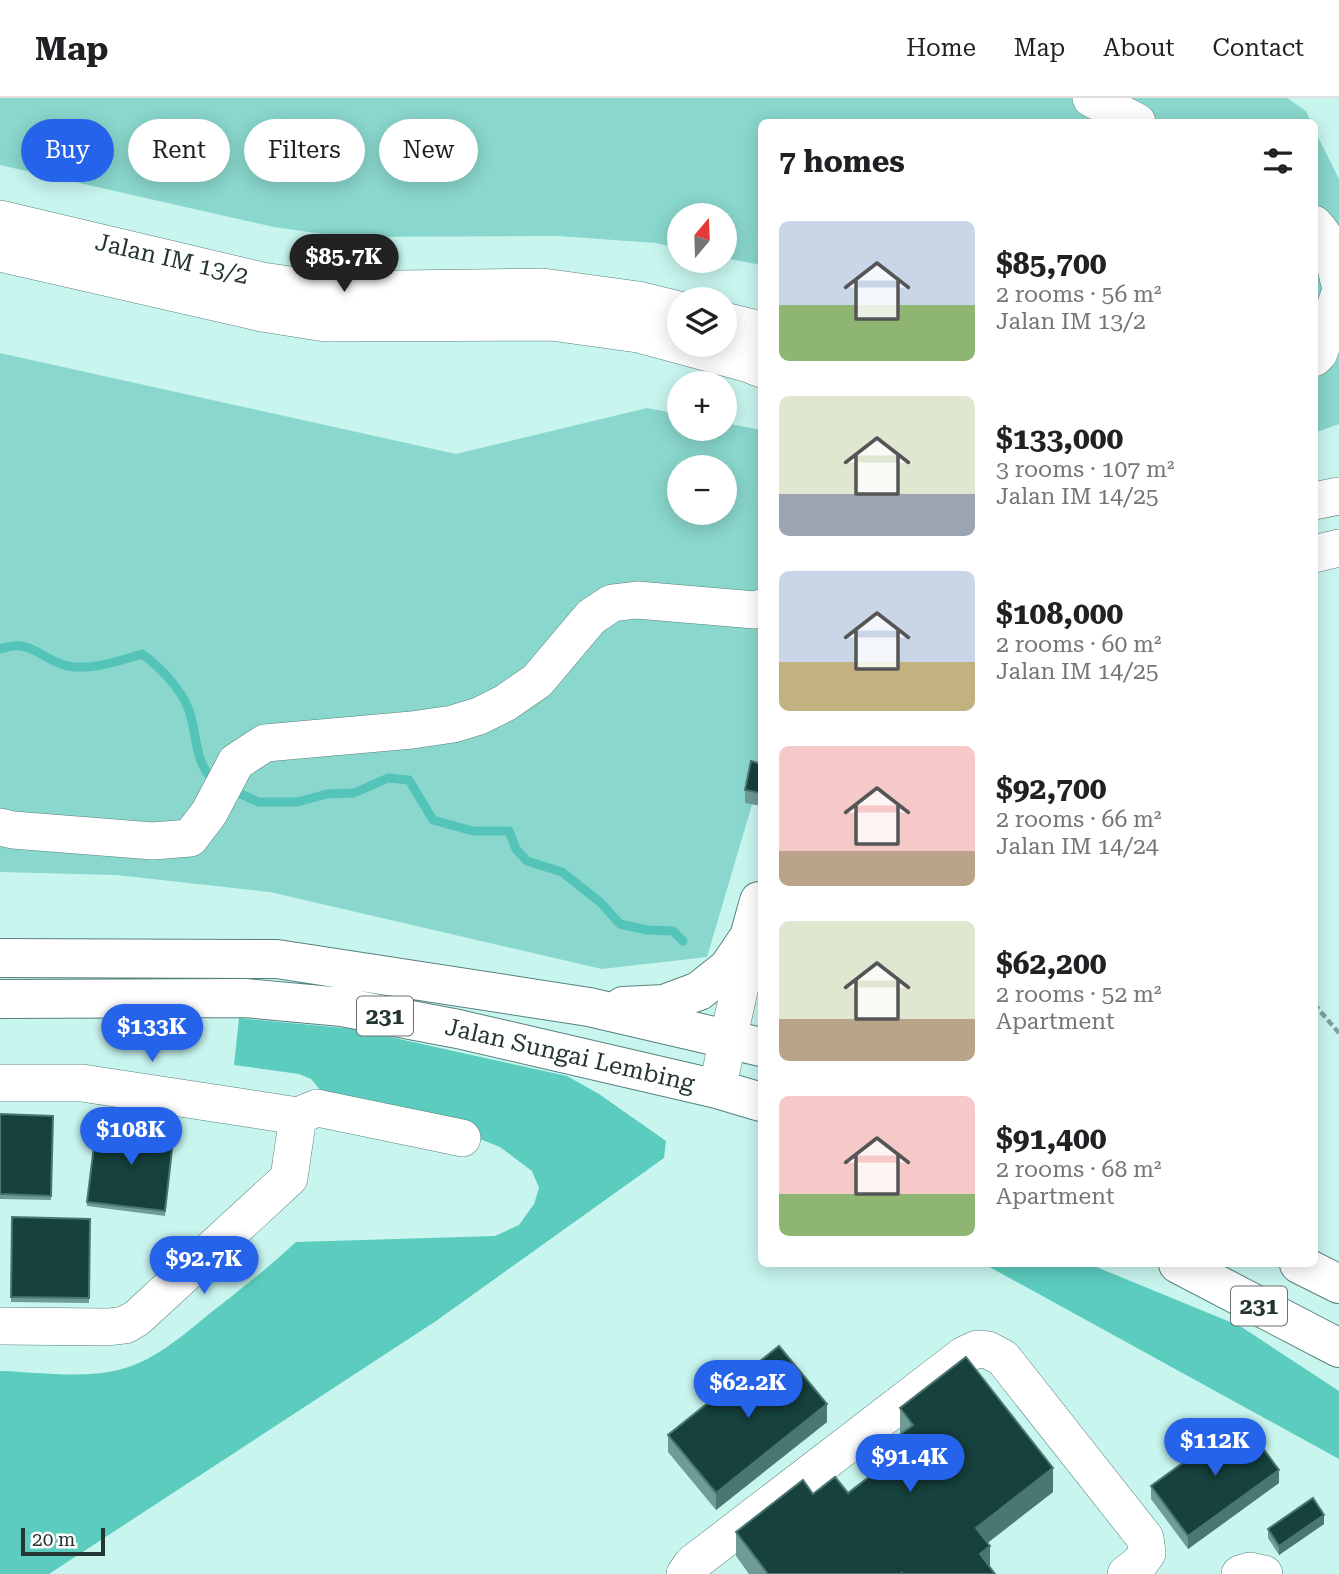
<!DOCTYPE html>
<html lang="en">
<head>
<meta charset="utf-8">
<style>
  body { margin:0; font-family:"Roboto Serif",serif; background:#f6f6f6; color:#202124; height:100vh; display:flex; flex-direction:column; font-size:26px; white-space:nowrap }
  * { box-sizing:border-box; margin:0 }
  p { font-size:23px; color:#757577 }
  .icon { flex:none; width:38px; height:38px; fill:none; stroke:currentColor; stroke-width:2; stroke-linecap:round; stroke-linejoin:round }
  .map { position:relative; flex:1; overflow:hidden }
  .sheet { position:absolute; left:758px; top:21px; width:560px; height:1148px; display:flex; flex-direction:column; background:#fff; border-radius:10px; box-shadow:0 4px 18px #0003 }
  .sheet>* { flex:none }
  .top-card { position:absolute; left:21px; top:21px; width:632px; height:63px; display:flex; gap:14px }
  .needle { width:46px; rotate:19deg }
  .buttons { position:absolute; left:667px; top:105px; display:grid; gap:14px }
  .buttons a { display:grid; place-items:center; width:70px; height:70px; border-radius:50%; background:#fff; box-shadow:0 4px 18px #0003; font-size:35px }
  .scale { position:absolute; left:21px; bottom:18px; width:84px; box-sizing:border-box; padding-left:7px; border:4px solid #243633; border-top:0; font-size:19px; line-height:24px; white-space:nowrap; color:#243633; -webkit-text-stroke:5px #fff; paint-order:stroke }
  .price { position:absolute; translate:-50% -60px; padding:0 16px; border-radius:24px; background:#2563eb; color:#fff; font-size:23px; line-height:46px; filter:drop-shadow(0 2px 4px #0008) }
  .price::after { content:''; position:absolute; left:50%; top:42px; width:21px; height:16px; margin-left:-10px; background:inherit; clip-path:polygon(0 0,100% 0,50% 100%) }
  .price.on { background:#222; color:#fff }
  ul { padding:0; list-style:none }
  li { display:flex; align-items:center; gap:21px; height:175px; padding:0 21px }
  li span { display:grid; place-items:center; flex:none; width:196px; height:140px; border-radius:10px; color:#555 }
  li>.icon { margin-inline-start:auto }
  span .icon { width:84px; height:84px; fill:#fffc; stroke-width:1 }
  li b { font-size:30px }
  h2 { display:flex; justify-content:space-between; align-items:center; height:84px; padding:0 21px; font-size:30px }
  .chip { padding:0 24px; border-radius:32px; background:#fff; box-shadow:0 4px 18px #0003; font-size:24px; line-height:63px }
  .chip.on { background:#2563eb; color:#fff }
  header { display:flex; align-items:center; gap:42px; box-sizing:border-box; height:98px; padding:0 35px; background:#fff; border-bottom:2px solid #e0e0e0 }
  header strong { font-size:33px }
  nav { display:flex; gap:38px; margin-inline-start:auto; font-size:24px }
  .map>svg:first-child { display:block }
</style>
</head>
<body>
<header>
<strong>Map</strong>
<nav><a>Home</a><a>Map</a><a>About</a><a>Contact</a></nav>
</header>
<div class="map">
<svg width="1339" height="1476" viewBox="0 0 1339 1476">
  <rect width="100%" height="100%" fill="#c8f6ef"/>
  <path fill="#8ad7cd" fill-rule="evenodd" d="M0 0H1287L1306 13 1311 24H761V167L725 160 724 117H679V150L655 145 558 138 345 139 274 129 0 67Z
    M1314 31 1339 81V326L1314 335Z
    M0 255 456 356 647 310 679 316V331H724L725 325 761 332V676L707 859 602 871 270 794 116 777 0 774ZM679 369H724V415H679Z"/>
  <path fill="#5cccbf" d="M239 920 354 931 567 978 599 996 666 1043 664 1060 436 1223 49 1476H0V1273C38 1274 81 1281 118 1272 153 1264 182 1238 209 1216 239 1193 268 1170 296 1144L495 1138 519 1127 534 1106 539 1090 532 1073 500 1049 417 1016 322 994 311 981 299 976 234 967Z
    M984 1166H1089L1240 1228 1339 1293V1361Z"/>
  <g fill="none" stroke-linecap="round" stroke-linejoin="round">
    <path stroke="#54c4b8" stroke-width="9" d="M0 551C29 541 37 557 61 566 85 575 119 563 142 556 159 568 181 591 188 610 198 635 193 666 216 684
      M232 692 258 704H297L327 696 354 695 388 680 409 682 433 722 473 733H509L516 751 527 763 562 774 600 804 620 826 647 832 673 833 683 843"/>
    <g stroke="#57817c" stroke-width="38">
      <path id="minor" d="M1091 0 1137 24
        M0 121 262 183 326 192 543 189 638 202 679 212
        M1314 126C1329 141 1335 163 1339 183
        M0 155 262 215 325 225 551 224 638 236 679 247
        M724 223 761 232
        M679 247 749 266 761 271
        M1314 260 1319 255 1339 198
        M1314 403 1339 398
        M1314 456 1339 450
        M0 729 13 732 153 743 190 740 209 715 236 664 265 645 412 632 453 626 479 618 505 605 537 583 591 519 612 505 637 502 755 512 761 510
        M0 985H82L298 1018
        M717 991 752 835
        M298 1018 317 1010 462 1040
        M0 1228 108 1229 125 1227 137 1220 289 1080 298 1018
        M685 1476 692 1466 964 1257 977 1251 988 1252 1003 1260 1145 1440 1147 1455 1139 1466 1126 1476
        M1240 1476 1250 1473 1264 1476"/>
    </g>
    <g stroke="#57817c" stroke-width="40">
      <path id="major" d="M0 860 277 861 589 909 761 949
        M0 901 245 900 342 909 458 931 717 991 761 1004
        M623 908 664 906 699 893 728 870 749 839 759 803
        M1178 1166 1339 1250
        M1299 1166 1339 1186"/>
    </g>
    <path stroke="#7fa09b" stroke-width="4.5" stroke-dasharray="7 3.5" stroke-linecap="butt" d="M1314 906 1339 935"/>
    <use href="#minor" stroke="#fff" stroke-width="37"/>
    <use href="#major" stroke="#fff" stroke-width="38"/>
  </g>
  <path fill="#6f9c96" d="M761 666V708L745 705V692Z
    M0 1016 53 1018 51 1102 0 1101Z
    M174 1038 165 1118 87 1108V1104Z
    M12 1119 90 1121 89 1205 11 1204Z
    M900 1310 1053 1394 987 1445 990 1470 995 1476H749L736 1458V1434L813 1396 848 1395 894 1360V1341L901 1336 900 1334Z
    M827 1324 716 1412 668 1354V1337Z
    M1279 1385 1188 1451 1151 1401V1388Z
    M1324 1426 1279 1457 1268 1440V1431Z"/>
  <path fill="#4b7772" d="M827 1306V1324L716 1412V1395Z
    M1053 1370V1394L976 1454V1430Z
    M1279 1372V1385L1188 1451V1438Z
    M1324 1417V1426L1279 1457V1448Z
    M990 1448V1472L980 1456Z"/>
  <path fill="#16413c" stroke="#4b7772" stroke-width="2" d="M751 663 761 666V695L745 692Z
    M0 1016 53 1018 51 1098 0 1096Z
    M97 1024 174 1034 165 1113 87 1104Z
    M12 1119 90 1121 89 1200 11 1199Z
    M779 1248 827 1306 716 1395 668 1337Z
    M966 1259 1053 1370 976 1430 990 1448 980 1456 995 1476H903L902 1475 900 1476H768L736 1434 803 1382 813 1396 835 1379 848 1395 904 1352 894 1341 913 1327 900 1310Z
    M1242 1322 1279 1372 1188 1438 1151 1388Z
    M1313 1400 1324 1417 1279 1448 1268 1431Z"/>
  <g text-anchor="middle" stroke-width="7" stroke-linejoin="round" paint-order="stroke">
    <g fill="#fff" stroke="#667270" stroke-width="2">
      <rect x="357" y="898.5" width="56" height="39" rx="5"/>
      <rect x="1231" y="1188.5" width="56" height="39" rx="5"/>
    </g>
    <g font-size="23" font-weight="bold" fill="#243633">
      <text x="385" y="926">231</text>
      <text x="1259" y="1216">231</text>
    </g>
    <g font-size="24" fill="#243633" stroke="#fff">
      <text transform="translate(172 161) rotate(13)" y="8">Jalan IM 13/2</text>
      <text transform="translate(570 957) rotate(13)" y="8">Jalan Sungai Lembing</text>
    </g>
  </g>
</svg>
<div class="buttons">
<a><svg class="needle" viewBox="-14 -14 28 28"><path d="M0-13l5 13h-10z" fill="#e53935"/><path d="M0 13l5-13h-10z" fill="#757577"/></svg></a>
<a><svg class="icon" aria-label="layers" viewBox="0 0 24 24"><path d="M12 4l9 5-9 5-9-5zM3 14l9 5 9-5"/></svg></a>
<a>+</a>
<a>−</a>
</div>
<div class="scale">20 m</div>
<b class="price on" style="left:344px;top:196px">$85.7K</b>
<b class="price" style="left:152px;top:966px">$133K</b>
<b class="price" style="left:131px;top:1069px">$108K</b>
<b class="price" style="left:204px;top:1198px">$92.7K</b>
<b class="price" style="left:748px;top:1322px">$62.2K</b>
<b class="price" style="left:1215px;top:1380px">$112K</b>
<b class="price" style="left:910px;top:1396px">$91.4K</b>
<div class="top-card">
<a class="chip on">Buy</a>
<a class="chip">Rent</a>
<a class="chip">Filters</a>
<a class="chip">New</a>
</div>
<section class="sheet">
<h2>7 homes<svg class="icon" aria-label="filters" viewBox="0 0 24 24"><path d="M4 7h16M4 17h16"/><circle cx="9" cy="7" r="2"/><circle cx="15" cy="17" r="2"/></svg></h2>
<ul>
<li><span style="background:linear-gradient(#c9d6e8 60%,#8fb573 0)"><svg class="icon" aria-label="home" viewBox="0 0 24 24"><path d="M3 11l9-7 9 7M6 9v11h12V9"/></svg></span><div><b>$85,700</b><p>2 rooms · 56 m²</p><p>Jalan IM 13/2</p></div></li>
<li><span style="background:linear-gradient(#dfe7d0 70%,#9aa5b1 0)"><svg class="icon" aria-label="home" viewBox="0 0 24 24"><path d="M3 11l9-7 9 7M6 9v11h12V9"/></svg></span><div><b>$133,000</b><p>3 rooms · 107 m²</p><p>Jalan IM 14/25</p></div></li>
<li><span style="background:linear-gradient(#c9d6e8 65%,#c2b280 0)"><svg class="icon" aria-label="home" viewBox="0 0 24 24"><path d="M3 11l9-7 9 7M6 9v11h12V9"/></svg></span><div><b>$108,000</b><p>2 rooms · 60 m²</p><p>Jalan IM 14/25</p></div></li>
<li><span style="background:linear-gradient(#f6c9c9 75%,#b9a48a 0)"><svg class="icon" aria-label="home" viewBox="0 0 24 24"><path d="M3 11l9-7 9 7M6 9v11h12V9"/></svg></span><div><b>$92,700</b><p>2 rooms · 66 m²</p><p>Jalan IM 14/24</p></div></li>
<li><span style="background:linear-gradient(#dfe7d0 70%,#b9a48a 0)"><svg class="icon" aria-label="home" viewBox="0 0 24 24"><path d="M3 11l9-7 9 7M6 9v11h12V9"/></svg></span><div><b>$62,200</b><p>2 rooms · 52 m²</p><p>Apartment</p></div></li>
<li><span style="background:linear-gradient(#f6c9c9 70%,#8fb573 0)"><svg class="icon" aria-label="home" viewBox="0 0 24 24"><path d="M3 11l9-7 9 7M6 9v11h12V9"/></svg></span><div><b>$91,400</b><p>2 rooms · 68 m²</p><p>Apartment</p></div></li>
</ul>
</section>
</div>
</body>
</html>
